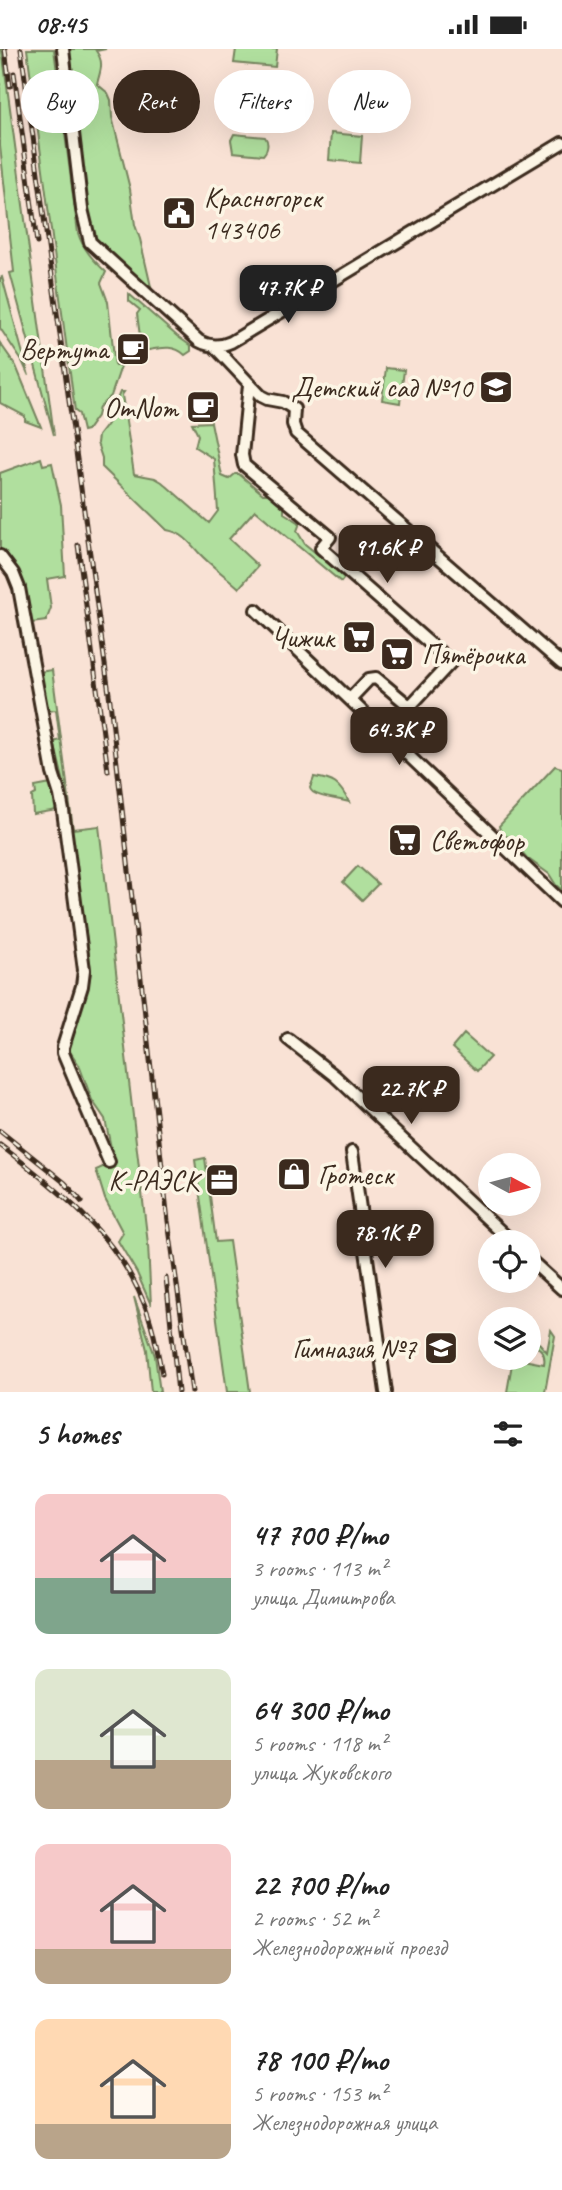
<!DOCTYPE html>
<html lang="en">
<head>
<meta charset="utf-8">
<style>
  body { margin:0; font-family:Caveat,sans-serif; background:#f2f2f2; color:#222; height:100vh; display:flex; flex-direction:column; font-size:26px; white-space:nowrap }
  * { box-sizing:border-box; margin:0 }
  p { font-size:23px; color:#767676 }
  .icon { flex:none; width:38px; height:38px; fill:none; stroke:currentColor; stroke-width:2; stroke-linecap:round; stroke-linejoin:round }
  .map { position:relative; height:1343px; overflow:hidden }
  .side { display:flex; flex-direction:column; background:#fff; flex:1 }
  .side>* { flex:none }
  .banner { position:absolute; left:21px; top:21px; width:522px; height:63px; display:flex; gap:14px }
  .needle { width:46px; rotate:97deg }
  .fabs { position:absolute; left:478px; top:1104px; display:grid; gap:14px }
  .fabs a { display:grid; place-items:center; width:63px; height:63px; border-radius:50%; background:#fff; box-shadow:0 7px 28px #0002; font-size:35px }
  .price { position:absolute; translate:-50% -60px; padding:0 16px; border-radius:14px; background:#3b2a1e; color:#fff; font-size:23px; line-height:46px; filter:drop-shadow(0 2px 4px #0008) }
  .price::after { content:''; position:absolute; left:50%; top:42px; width:21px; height:16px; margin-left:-10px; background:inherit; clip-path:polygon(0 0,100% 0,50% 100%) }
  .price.active { background:#222; color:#fff }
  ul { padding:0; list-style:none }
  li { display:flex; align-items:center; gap:21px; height:175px; padding:0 35px }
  li span { display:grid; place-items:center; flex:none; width:196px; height:140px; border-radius:14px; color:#555 }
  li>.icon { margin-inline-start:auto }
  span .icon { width:84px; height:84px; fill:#fffc; stroke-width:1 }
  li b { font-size:30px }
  h2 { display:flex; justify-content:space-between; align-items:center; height:84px; padding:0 35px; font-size:30px }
  .tag { padding:0 24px; border-radius:32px; background:#fff; box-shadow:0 7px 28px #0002; font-size:24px; line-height:63px }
  .tag.active { background:#3b2a1e; color:#fff }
  .status { display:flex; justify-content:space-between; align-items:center; height:49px; padding:0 35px; background:#fff; direction:ltr }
  .status svg { height:19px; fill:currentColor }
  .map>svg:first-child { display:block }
</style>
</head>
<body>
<div class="status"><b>08:45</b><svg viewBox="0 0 49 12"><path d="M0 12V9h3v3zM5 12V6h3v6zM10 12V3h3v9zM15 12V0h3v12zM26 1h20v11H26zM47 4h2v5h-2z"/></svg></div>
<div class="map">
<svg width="562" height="1343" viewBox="0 0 562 1343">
  <rect width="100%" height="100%" fill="#f9e2d5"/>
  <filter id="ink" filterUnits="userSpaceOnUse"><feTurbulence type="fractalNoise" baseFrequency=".0143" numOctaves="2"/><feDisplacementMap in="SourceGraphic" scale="14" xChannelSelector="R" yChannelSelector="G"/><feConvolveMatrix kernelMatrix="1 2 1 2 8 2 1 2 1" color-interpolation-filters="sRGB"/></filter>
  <g filter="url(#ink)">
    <path fill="#b0df9e" stroke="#76845e" stroke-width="2" d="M0 0H2L54 386 10 224 14 223 0 97Z
      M27 0H54L78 184C83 200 93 211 106 223L101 234 108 253 115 317H121L111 347 99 358 97 367 87 381 83 382 79 365 75 362Z
      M68 0H106L96 2C105 14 100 22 97 35L108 44 111 51 112 68 130 140 135 176 140 190 152 242 97 193 89 171Z
      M236 0H277L275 18 234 14Z
      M331 84 362 87 360 114 329 111Z
      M234 85 265 88C269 93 268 101 263 106L233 103 231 91Z
      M2 228 29 327 22 312 0 279V229Z
      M129 245 177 287 191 297V302L185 306C172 294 158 300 142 302L137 265 140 261 129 252Z
      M0 294 16 317 41 378 25 372V367L0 354Z
      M386 319 404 321 400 354 382 351Z
      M120 343H124L122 346 134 425 155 429 162 433 209 474 218 462 214 410 195 398 198 386 192 374 211 373 222 427 229 430 235 425H239L263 445H272L284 456V464L300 474 297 482 305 495 345 528 341 533 255 461 229 490 258 517 239 539C226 527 211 517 199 504 189 493 183 484 167 481L102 418V409L97 394 98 387 107 375Z
      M41 409 43 416 52 414 61 456 65 527 47 530 51 559 46 572 32 574C25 542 25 524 0 500V424Z
      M52 621 73 780 99 777 148 1195 151 1256 137 1224 118 1192 123 1184 105 1150 96 1121 114 1113 105 1070 92 1051 79 1016 69 1001C68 972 90 948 91 920L65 738 54 693 60 691 56 661 48 662 39 623Z
      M555 717 562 719V841L556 836 549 825 527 809 509 788 501 786 499 777Z
      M314 728C334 731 339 734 349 753 340 750 311 748 310 739 310 738 314 730 314 728Z
      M51 735 57 761 33 765 32 747 36 745 35 738Z
      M358 817 378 835 362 851 343 833Z
      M464 985 490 1008 477 1022 452 999Z
      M205 1109 216 1193 229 1192 250 1343H227L195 1111Z
      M134 1248 155 1307 160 1343H151L147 1301Z
      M551 1281 555 1287 545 1343H507L513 1309 544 1315C546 1304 540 1296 529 1297V1292L539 1294 547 1303Z"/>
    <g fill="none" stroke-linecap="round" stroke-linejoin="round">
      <g stroke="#3b2a1e" stroke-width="16">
        <path id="minor" d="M63 0 82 160 90 193 199 292C210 298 220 298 231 293L562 94
          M214 297 261 347 267 350 283 353 294 360 293 375 296 384 562 615
          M249 336 242 406 244 416 330 488 321 499 451 613 412 655H407L376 629 369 630 351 649
          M0 507 13 524 19 539 53 724 60 746 63 762 84 921 82 937 63 998V1004L109 1113
          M256 561 562 853
          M288 990 335 1027 513 1194
          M352 1103 386 1343
          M528 1209 562 1240"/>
      </g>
      <use href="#minor" stroke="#fcf5e5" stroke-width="10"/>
      <g stroke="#3b2a1e" stroke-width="5">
        <path id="rail" d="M5 0 10 37
          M21 0 110 652 168 1172 192 1343
          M14 24 37 194
          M78 496 108 722
          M0 1082 65 1134 82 1153
          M0 1096C55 1138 116 1185 143 1252 153 1275 157 1300 162 1325
          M166 1229 178 1343"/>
      </g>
      <use href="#rail" stroke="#fcf5e5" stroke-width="2.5" stroke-dasharray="8" stroke-linecap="butt"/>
    </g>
  </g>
  <defs>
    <g id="civic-square" transform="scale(1.75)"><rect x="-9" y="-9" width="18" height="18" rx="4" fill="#3b2a1e" stroke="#fcf5e5"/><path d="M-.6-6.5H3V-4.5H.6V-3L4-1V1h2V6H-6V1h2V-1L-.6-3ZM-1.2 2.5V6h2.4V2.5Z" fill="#fff"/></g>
    <g id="cafe-square" transform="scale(1.75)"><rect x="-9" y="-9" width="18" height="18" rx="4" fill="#3b2a1e" stroke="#fcf5e5"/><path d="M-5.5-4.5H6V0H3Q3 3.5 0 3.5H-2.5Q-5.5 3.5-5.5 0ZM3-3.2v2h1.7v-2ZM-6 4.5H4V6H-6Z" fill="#fff"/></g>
    <g id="school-square" transform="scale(1.75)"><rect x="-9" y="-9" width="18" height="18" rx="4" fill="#3b2a1e" stroke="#fcf5e5"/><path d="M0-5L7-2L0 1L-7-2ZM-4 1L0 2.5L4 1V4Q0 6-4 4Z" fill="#fff"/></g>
    <g id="supermarket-square" transform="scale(1.75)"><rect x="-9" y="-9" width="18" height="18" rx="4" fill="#3b2a1e" stroke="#fcf5e5"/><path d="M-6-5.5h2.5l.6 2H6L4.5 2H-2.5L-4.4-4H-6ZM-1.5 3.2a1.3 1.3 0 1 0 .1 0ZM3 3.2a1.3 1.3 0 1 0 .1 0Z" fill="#fff"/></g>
    <g id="shop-square" transform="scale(1.75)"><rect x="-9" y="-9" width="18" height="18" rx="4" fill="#3b2a1e" stroke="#fcf5e5"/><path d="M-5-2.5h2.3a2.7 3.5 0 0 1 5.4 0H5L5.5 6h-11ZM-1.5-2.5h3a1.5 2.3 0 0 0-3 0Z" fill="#fff"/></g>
    <g id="office-square" transform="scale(1.75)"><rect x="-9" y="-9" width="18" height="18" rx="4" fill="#3b2a1e" stroke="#fcf5e5"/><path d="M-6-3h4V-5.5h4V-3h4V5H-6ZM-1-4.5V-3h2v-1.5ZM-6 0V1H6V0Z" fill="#fff"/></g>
  </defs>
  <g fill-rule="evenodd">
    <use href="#civic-square" x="179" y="164"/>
    <use href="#cafe-square" x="133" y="300"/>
    <use href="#school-square" x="496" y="338"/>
    <use href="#cafe-square" x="203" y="358"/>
    <use href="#supermarket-square" x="359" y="588"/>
    <use href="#supermarket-square" x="397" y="605"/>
    <use href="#supermarket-square" x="405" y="791"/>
    <use href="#shop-square" x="294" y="1125"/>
    <use href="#office-square" x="222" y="1131"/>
    <use href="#school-square" x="441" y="1299"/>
  </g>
  <g text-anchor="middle" stroke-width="7" stroke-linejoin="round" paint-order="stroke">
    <g font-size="28" fill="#3b2a1e" stroke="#fcf5e5" text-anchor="end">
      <text x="204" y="158" text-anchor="start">Красногорск<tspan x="204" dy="32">143406</tspan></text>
      <text x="108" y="310">Вертута</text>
      <text x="472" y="348">Детский сад №10</text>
      <text x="178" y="368">OmNom</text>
      <text x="334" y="598">Чижик</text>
      <text x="422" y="615" text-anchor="start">Пятёрочка</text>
      <text x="430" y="801" text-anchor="start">Светофор</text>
      <text x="318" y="1135" text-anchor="start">Гротеск</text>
      <text x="198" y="1141">К-РАЭСК</text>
      <text x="416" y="1309">Гимназия №7</text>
    </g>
  </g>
</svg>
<div class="fabs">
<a><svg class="needle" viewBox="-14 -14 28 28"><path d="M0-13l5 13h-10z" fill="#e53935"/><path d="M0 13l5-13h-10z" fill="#767676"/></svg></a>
<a><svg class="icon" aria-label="locate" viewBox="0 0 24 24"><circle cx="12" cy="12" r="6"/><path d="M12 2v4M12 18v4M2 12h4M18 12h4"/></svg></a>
<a><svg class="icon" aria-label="layers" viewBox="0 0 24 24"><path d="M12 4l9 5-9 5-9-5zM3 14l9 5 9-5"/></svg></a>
</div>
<b class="price active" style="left:288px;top:276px">47.7K ₽</b>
<b class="price" style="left:387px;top:536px">91.6K ₽</b>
<b class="price" style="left:399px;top:718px">64.3K ₽</b>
<b class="price" style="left:411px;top:1077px">22.7K ₽</b>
<b class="price" style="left:385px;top:1221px">78.1K ₽</b>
<div class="banner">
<a class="tag">Buy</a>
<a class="tag active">Rent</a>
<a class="tag">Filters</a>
<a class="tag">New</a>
</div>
</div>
<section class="side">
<h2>5 homes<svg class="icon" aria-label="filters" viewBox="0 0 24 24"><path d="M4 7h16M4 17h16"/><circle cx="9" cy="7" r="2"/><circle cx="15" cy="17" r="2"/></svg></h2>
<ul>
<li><span style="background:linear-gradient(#f6c9c9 60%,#7fa58c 0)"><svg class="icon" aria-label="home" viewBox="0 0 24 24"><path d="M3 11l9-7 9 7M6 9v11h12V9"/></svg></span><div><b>47 700 ₽/mo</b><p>3 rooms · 113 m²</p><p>улица Димитрова</p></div></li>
<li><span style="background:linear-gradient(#dfe7d0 65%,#b9a48a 0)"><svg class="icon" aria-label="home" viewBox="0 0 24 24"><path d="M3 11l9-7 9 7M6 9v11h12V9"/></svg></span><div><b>64 300 ₽/mo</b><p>5 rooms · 118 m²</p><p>улица Жуковского</p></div></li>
<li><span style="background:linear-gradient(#f6c9c9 75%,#b9a48a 0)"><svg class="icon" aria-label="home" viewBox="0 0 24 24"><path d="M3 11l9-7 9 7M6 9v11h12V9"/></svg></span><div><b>22 700 ₽/mo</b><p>2 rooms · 52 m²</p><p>Железнодорожный проезд</p></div></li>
<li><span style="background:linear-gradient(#ffd9b3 75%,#b9a48a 0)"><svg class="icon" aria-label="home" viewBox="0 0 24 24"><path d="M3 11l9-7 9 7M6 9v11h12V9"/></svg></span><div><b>78 100 ₽/mo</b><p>5 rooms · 153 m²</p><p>Железнодорожная улица</p></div></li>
</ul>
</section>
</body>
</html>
